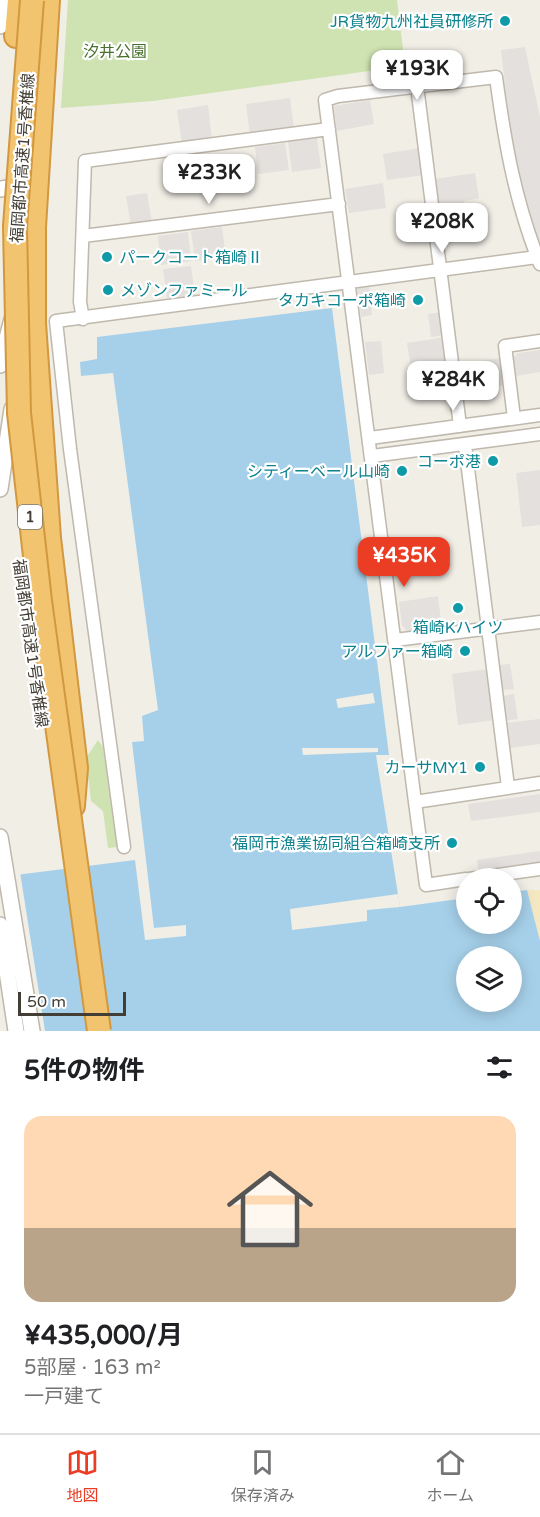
<!DOCTYPE html>
<html lang="ja">
<head>
<meta charset="utf-8">
<style>
  body { margin:0; font-family:"Varela Round","Noto Sans JP",sans-serif; background:#f2f2f2; color:#202124; height:100vh; display:flex; flex-direction:column; font-size:22px; white-space:nowrap }
  * { box-sizing:border-box; margin:0 }
  p { font-size:20px; color:#757577 }
  .icon { flex:none; width:33px; height:33px; fill:none; stroke:currentColor; stroke-width:2; stroke-linecap:round; stroke-linejoin:round }
  .map { position:relative; height:1031px; overflow:hidden }
  .drawer { display:flex; flex-direction:column; background:#fff; flex:1 }
  .drawer>* { flex:none }
  .buttons { position:absolute; left:456px; top:868px; display:grid; gap:12px }
  .buttons a { display:grid; place-items:center; width:66px; height:66px; border-radius:50%; background:#fff; box-shadow:0 3px 15px #0003; font-size:30px }
  .scale { position:absolute; left:18px; bottom:15px; width:108px; box-sizing:border-box; padding-left:6px; border:3px solid #433e35; border-top:0; font-size:16px; line-height:21px; white-space:nowrap; color:#433e35; -webkit-text-stroke:4px #fff; paint-order:stroke }
  .price { position:absolute; translate:-50% -51px; padding:0 14px; border-radius:12px; background:#fff; color:#222; font-size:20px; line-height:39px; filter:drop-shadow(0 2px 3px #0008) }
  .price::after { content:''; position:absolute; left:50%; top:36px; width:18px; height:14px; margin-left:-9px; background:inherit; clip-path:polygon(0 0,100% 0,50% 100%) }
  .price.active { background:#ea3d24; color:#fff }
  ul { padding:0; list-style:none }
  li { display:grid; align-content:center; gap:12px; height:318px; padding:0 24px }
  li+li { border-top:2px solid #e0e0e0 }
  li span { display:grid; place-items:center; height:186px; border-radius:18px; color:#555 }
  li>.icon { margin-inline-start:auto }
  span .icon { width:108px; height:108px; fill:#fffc; stroke-width:1 }
  li b { font-size:26px }
  h2 { display:flex; justify-content:space-between; align-items:center; height:72px; padding:0 24px; font-size:26px }
  .tab-bar { display:flex; justify-content:space-around; align-items:center; height:84px; border-top:2px solid #e0e0e0; background:#fff; font-size:16px; color:#757577 }
  .tab-bar a { display:grid; justify-items:center; gap:3px }
  .tab-bar .active { color:#ea3d24 }
  .map>svg:first-child { display:block }
</style>
</head>
<body>
<div class="map">
<svg width="540" height="1031" viewBox="0 0 540 1031">
  <rect width="100%" height="100%" fill="#f1eee6"/>
  <path fill="#cee3b1" d="M68 0H397L405 66 153 101 61 108Z
    M98 740 103 747 117 847 108 848 103 811 91 801 86 758Z"/>
  <path fill="#f4e8c3" d="M527 890H540V941Z"/>
  <path fill="#e3e0dd" d="M525 47 540 117V246L515 168 501 50Z
    M290 98 294 129 250 135 246 104Z
    M370 100 374 124 337 131 334 106Z
    M208 105 212 140 182 144 177 110Z
    M317 138 321 168 292 172 288 142Z
    M285 143 289 170 258 174 255 147Z
    M420 148 424 175 387 180 383 154Z
    M475 173 479 198 464 201 467 227 442 230 435 179Z
    M383 183 386 208 349 213 345 189Z
    M147 193 152 223 131 226 126 196Z
    M222 227 226 257 195 261 191 231Z
    M188 232 191 261 161 265 158 236Z
    M191 266 195 295 167 298 163 269Z
    M369 285 372 315 361 317 357 286Z
    M442 312 445 335 431 337 428 314Z
    M446 337 449 364 411 369 407 343Z
    M381 341 384 373 369 375 365 342Z
    M540 350V372L516 376 513 358 518 353Z
    M501 358 505 385 463 390 460 364Z
    M540 470V525L522 527 516 473Z
    M438 596 442 629 408 633 402 625 399 602Z
    M510 664 514 689 501 690 498 665Z
    M488 669 494 720 458 725 452 674Z
    M514 694 518 719 505 721 502 696Z
    M540 719V744L510 748 506 723Z
    M540 794V812L471 821 468 804Z
    M540 851V866L479 874 477 860Z"/>
  <path fill="#a6d0ea" fill-rule="evenodd" d="M332 308 389 755H376L400 907 466 898V924H512V892L527 890 540 941V1031H0V877L135 860 145 940 186 936V925L154 928 132 742 144 741 142 716 158 710 113 373 81 376 80 362 97 359V337ZM466 957H512V1002H466Z"/>
  <path fill="#f1eee6" d="M373 693 375 703 338 708 336 699Z
    M302 748H378V752L303 755Z
    M20 872 45 1031H0V874Z
    M398 894 400 907 367 910V921L292 930 290 909Z"/>
  <g fill="none" stroke-linecap="round" stroke-linejoin="round">
    <g stroke="#bfb8ac" stroke-width="15">
      <path id="minor" d="M417 86 460 426
        M83 236 339 204
        M540 264C515 201 505 144 496 77L338 96 325 100 415 802 540 783
        M83 319 80 302 85 161 329 129
        M514 418 505 346 540 341
        M370 438 540 415
        M465 445 508 787
        M372 456 540 434
        M395 640 540 622
        M415 802 426 885 466 879
        M124 847 70 449 56 321 537 257
        M469 879 540 869"/>
    </g>
    <g stroke="#bfb8ac" stroke-width="18">
      <path id="tertiary" d="M0 26 2 0
        M0 189 15 187
        M0 365 12 319
        M0 489 12 409
        M0 837 32 1031
        M0 925 16 1031"/>
    </g>
    <g stroke="#d19840" stroke-width="26">
      <path id="motorway" d="M48 0 34 227V323L49 538 76 768 73 806
        M16 36 19 0"/>
    </g>
    <use href="#minor" stroke="#fff" stroke-width="12"/>
    <use href="#tertiary" stroke="#fff" stroke-width="15"/>
    <use href="#motorway" stroke="#f3c46f" stroke-width="22"/>
    <g stroke="#d19840" stroke-width="26" stroke-linecap="butt">
      <path id="motorway-bridge" d="M32 0 15 226 19 413 40 601 99 1031"/>
    </g>
    <use href="#motorway-bridge" stroke="#f3c46f" stroke-width="22"/>
  </g>
  <g fill="#0f9aa8" stroke="#fff" stroke-width="2">
    <circle cx="505" cy="21" r="6"/>
    <circle cx="107" cy="257" r="6"/>
    <circle cx="108" cy="290" r="6"/>
    <circle cx="418" cy="300" r="6"/>
    <circle cx="493" cy="461" r="6"/>
    <circle cx="402" cy="471" r="6"/>
    <circle cx="458" cy="608" r="6"/>
    <circle cx="465" cy="651" r="6"/>
    <circle cx="480" cy="767" r="6"/>
    <circle cx="452" cy="843" r="6"/>
  </g>
  <g text-anchor="middle" stroke-width="4.5" stroke-linejoin="round" paint-order="stroke">
    <rect fill="#fff" stroke="#7b7872" stroke-width="1.5" x="18" y="505" width="24" height="24" rx="4.5"/>
    <g font-size="15" font-weight="bold" fill="#433e35">
      <text x="30" y="522">1</text>
    </g>
    <g font-size="16" fill="#0d838f" stroke="#fff" text-anchor="end">
      <text x="493" y="27">JR貨物九州社員研修所</text>
      <text x="119" y="263" text-anchor="start">パークコート箱崎Ⅱ</text>
      <text x="120" y="296" text-anchor="start">メゾンファミール</text>
      <text x="406" y="306">タカキコーポ箱崎</text>
      <text x="481" y="467">コーポ港</text>
      <text x="390" y="477">シティーベール山崎</text>
      <text x="458" y="633" text-anchor="middle">箱崎Kハイツ</text>
      <text x="453" y="657">アルファー箱崎</text>
      <text x="468" y="773">カーサMY1</text>
      <text x="440" y="849">福岡市漁業協同組合箱崎支所</text>
    </g>
    <g font-size="16" fill="#48712d" stroke="#fff">
      <text x="115" y="57">汐井公園</text>
    </g>
    <g font-size="16" fill="#433e35" stroke="#fff">
      <text transform="translate(22 158) rotate(-86)" y="6">福岡都市高速1号香椎線</text>
      <text transform="translate(31 643) rotate(82)" y="6">福岡都市高速1号香椎線</text>
    </g>
  </g>
</svg>
<div class="buttons">
<a><svg class="icon" aria-label="locate" viewBox="0 0 24 24"><circle cx="12" cy="12" r="6"/><path d="M12 2v4M12 18v4M2 12h4M18 12h4"/></svg></a>
<a><svg class="icon" aria-label="layers" viewBox="0 0 24 24"><path d="M12 4l9 5-9 5-9-5zM3 14l9 5 9-5"/></svg></a>
</div>
<div class="scale">50 m</div>
<b class="price" style="left:417px;top:101px">¥193K</b>
<b class="price" style="left:209px;top:205px">¥233K</b>
<b class="price" style="left:442px;top:254px">¥208K</b>
<b class="price" style="left:453px;top:412px">¥284K</b>
<b class="price active" style="left:404px;top:588px">¥435K</b>
</div>
<section class="drawer">
<h2>5件の物件<svg class="icon" aria-label="filters" viewBox="0 0 24 24"><path d="M4 7h16M4 17h16"/><circle cx="9" cy="7" r="2"/><circle cx="15" cy="17" r="2"/></svg></h2>
<ul>
<li><span style="background:linear-gradient(#ffd9b3 60%,#b9a48a 0)"><svg class="icon" aria-label="home" viewBox="0 0 24 24"><path d="M3 11l9-7 9 7M6 9v11h12V9"/></svg></span><div><b>¥435,000/月</b><p>5部屋 · 163 m²</p><p>一戸建て</p></div></li>
</ul>
</section>
<nav class="tab-bar">
<a class="active"><svg class="icon" aria-label="map" viewBox="0 0 24 24"><path d="M3 6l6-2 6 2 6-2v14l-6 2-6-2-6 2zM9 4v14M15 6v14"/></svg>地図</a>
<a><svg class="icon" aria-label="saved" viewBox="0 0 24 24"><path d="M7 4h10v16l-5-4-5 4z"/></svg>保存済み</a>
<a><svg class="icon" aria-label="home" viewBox="0 0 24 24"><path d="M3 11l9-7 9 7M6 9v11h12V9"/></svg>ホーム</a>
</nav>
</body>
</html>
